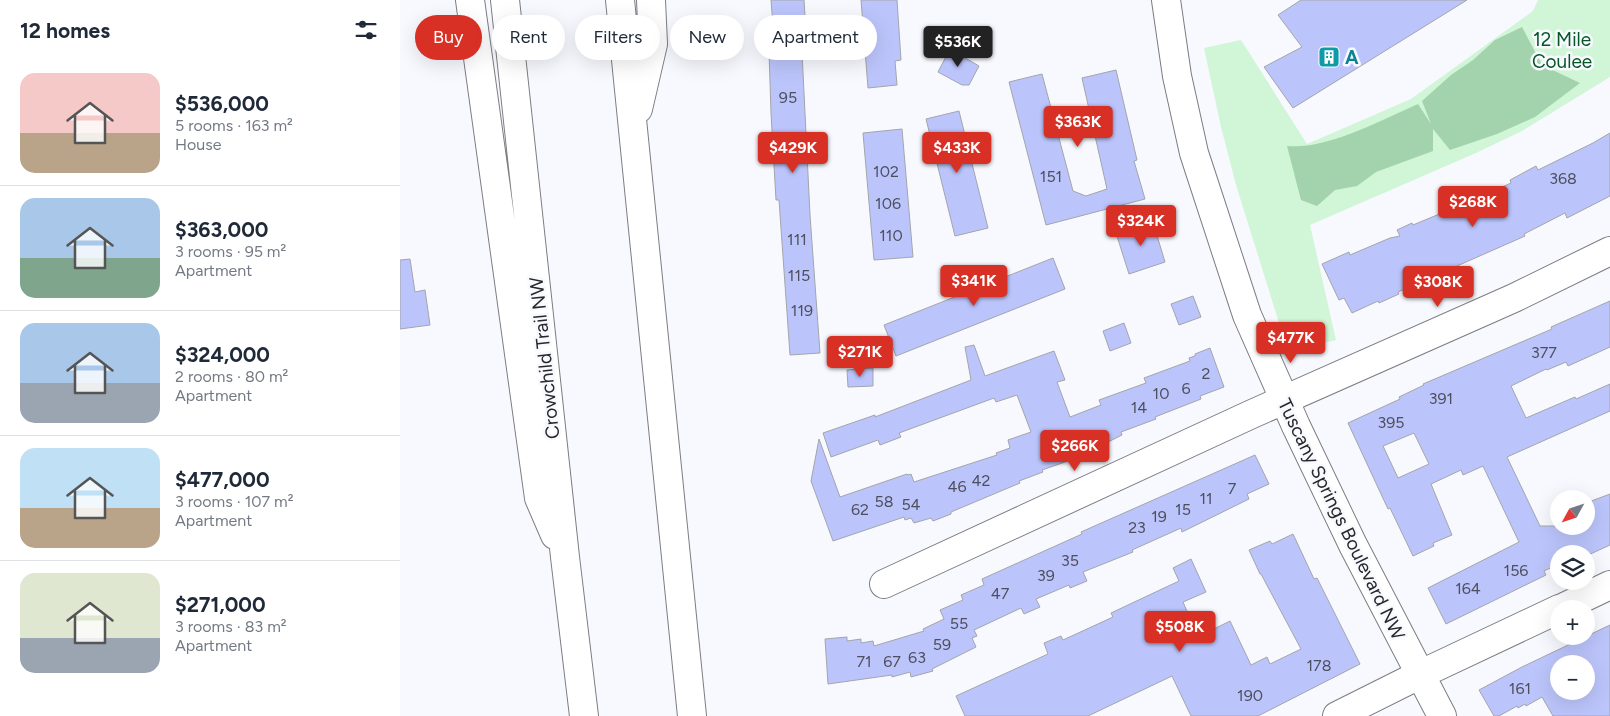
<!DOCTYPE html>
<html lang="en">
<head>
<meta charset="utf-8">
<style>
  body { margin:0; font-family:Figtree,sans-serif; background:#f2f2f3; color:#1f2937; height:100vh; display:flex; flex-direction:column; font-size:19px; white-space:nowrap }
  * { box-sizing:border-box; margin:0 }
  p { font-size:16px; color:#747a83 }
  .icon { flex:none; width:28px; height:28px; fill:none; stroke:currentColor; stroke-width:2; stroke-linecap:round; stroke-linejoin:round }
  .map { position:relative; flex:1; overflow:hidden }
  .sheet { display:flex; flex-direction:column; background:#fff; width:400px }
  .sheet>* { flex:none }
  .banner { position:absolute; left:15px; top:15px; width:475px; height:45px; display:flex; gap:10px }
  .needle { width:32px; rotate:230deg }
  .fabs { position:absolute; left:1150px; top:490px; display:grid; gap:10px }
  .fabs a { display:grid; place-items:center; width:45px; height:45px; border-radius:50%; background:#fff; box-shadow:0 5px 20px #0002; font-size:25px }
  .price { position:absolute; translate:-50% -42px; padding:0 11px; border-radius:5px; background:#d93025; color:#fff; font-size:16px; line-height:32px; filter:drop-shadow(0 1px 2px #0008) }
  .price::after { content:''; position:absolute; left:50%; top:30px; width:15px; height:11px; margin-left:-8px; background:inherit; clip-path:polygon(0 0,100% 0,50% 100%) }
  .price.active { background:#222; color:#fff }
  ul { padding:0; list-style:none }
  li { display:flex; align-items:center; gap:15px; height:125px; padding:0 20px }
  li+li { border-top:1px solid #e0e1e3 }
  li span { display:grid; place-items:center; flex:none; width:140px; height:100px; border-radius:15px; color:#555 }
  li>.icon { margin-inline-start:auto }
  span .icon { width:60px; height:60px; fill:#fffc; stroke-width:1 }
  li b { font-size:21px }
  h2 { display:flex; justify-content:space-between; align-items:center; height:60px; padding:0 20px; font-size:21px }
  .pill { padding:0 18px; border-radius:22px; background:#fff; box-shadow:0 5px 20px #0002; font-size:18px; line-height:45px }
  .pill.active { background:#d93025; color:#fff }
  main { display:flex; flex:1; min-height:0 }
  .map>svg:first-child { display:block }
</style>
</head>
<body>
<main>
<section class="sheet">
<h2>12 homes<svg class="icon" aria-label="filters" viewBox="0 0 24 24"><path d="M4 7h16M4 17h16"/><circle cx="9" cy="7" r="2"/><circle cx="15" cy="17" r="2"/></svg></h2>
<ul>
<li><span style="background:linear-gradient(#f6c9c9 60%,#b9a48a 0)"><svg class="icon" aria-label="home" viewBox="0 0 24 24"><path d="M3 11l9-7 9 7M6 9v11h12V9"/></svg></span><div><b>$536,000</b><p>5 rooms · 163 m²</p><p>House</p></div></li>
<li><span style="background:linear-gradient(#a9c7e8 60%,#7fa58c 0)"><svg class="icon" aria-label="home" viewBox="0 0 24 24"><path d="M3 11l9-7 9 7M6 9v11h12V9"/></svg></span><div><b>$363,000</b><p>3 rooms · 95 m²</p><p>Apartment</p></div></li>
<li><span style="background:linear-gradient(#a9c7e8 60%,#9aa5b1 0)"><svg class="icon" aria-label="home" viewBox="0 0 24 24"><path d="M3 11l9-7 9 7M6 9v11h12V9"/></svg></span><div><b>$324,000</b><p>2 rooms · 80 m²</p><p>Apartment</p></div></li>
<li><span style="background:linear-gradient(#bfe0f5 60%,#b9a48a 0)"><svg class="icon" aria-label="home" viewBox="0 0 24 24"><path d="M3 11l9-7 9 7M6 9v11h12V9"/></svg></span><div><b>$477,000</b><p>3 rooms · 107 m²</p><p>Apartment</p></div></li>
<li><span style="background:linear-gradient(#dfe7d0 65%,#9aa5b1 0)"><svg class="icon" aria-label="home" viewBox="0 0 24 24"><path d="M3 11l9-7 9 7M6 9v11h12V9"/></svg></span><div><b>$271,000</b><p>3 rooms · 83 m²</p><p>Apartment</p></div></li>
</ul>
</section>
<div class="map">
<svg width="1210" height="716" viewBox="0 0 1210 716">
  <rect width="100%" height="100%" fill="#f8f9fe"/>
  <path fill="#d0f5d7" d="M1138 0H1210V77L1122 131 1076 153 910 225 936 340 911 346 888 338 880 326 836 185 821 127 804 48 841 40 907 144 1011 99 1133 11Z"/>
  <path fill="#a2d3ac" d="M1122 27 1142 65 1180 83 1135 117 1097 134 1050 150 1033 129V151L976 172 957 186 935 190 917 206 901 200 887 146C927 150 981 120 1018 104L1031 124 1022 101 1051 75 1073 60 1095 40Z"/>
  <path fill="#bcc5fb" stroke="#a3a5aa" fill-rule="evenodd" d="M371 0H404L406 31 401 32 410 215 420 353 390 355 379 200H376L371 113 369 51H375Z
    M461 0H497L501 60 495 61 497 85 468 88Z
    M901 0H1067L893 108 864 67 902 47 878 15Z
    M550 49 579 66 569 85H562L538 72Z
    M716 70 737 160 734 161 745 199 646 225 609 82 642 74 673 191 686 196 707 189 682 78Z
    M559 111 588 228 555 236 526 119Z
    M502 129 513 257 474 260 463 133Z
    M1210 133V196L1167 218 1165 213 1124 234 1125 236 998 292 999 294 979 303 978 301 952 313 944 298 939 300 922 264 949 252 950 255 990 238 1000 236 997 230 1012 223 1013 225 1049 210 1047 205 1058 199 1073 193 1076 199 1111 183 1110 180 1136 166 1138 170 1193 143Z
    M752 219 765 262 729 274 716 233Z
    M653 258 665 289 496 356 484 325Z
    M10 259 15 292 25 290 30 325 0 329V260Z
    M793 296 801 317 779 325 771 304Z
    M1210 301V347L1168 366 1166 362 1147 370 1146 369 1111 386 1126 418 1175 397 1176 399 1210 384V411L1107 457 1140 526H1186V517L1191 515 1186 503 1210 494V545L1186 556V552L1182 554H1159V564L1144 571 1146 575 1046 624 1028 588 1119 542 1083 466 1063 475 1061 470 1031 484 1052 535 1033 543 1034 546 1013 556 990 508 988 509 948 423 1000 399 999 397 1024 385 1023 384 1152 329 1151 327ZM1014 433 1029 464 998 478 983 446Z
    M724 323 731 343 710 351 703 331Z
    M574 345 585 376 654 351 665 380 657 382 670 417 701 405 699 400 746 383 744 378 790 361 789 358 795 356V354L810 348 824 387 800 396 801 399 755 417 756 419 721 432 722 435 710 441 664 459 665 462 642 470 643 472 619 481 620 483 551 512V514L533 521 531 518 514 523 511 518 505 520 504 517 433 541 411 481 419 439 440 497 507 474 508 475 511 474 514 482 597 455 596 453 610 448 608 440 631 432 617 395 596 402 594 398 499 433 501 437 480 445 478 440 431 457 423 433 475 415V417L571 380 565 347Z
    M473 368V386L448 387 447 370Z
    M855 455 869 484 847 494 849 499 782 532 781 528 732 550 733 552 683 572 687 581 670 588 669 585 636 599 640 607 624 614 621 608 574 630 577 636 572 638 576 647 532 669 533 671 511 677 510 672 492 677V675L428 684 425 639 447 637V641L461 639V643L473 641 474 646 524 631 523 629 544 619 540 610 563 600 561 595 584 585 582 579 682 534 681 532Z
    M893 534 914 579 917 578 960 664 858 716H791L772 676 688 716H565L556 696 648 654 644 643 661 636 663 640 713 617 711 613 779 581 773 568 791 559 806 592 783 602 798 637 830 621 851 665 867 657 870 664 901 649 861 574H860L849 550 870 541 872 544Z
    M1210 625V716H1153L1142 697 1126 706 1125 704 1118 708 1117 706 1099 716H1094L1079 690 1122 667ZM1159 664H1186V691H1159Z"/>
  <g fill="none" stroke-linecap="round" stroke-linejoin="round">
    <g stroke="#7c7d82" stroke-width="30">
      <path id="minor" d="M766 0 777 76 794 153 847 315 896 426 953 545 1042 716
        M484 584 852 414 1114 298 1210 251
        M1160 609 1210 585
        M937 716 1019 675 1159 609"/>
    </g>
    <g stroke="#7c7d82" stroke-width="30">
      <path id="highway" d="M70 0 139 498 155 535
        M105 0 165 557 184 716
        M220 0 292 716
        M238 109 253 44 251 0"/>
    </g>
    <use href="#minor" stroke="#fff" stroke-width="28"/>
    <use href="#highway" stroke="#fff" stroke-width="28"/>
  </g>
  <defs>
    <g id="building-square" transform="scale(1.125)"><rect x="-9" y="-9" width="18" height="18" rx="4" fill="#0f9aa8" stroke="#f8f9fe"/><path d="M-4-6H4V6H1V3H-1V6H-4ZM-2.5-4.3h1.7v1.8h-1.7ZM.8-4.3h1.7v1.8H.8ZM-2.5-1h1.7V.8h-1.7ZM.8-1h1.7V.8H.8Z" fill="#fff"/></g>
  </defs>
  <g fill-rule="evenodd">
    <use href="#building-square" x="929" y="57"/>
  </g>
  <g text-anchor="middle" stroke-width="5" stroke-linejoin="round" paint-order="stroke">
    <g font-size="16" fill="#4d4f5e">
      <text x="388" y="103">95</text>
      <text x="486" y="177">102</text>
      <text x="651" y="182">151</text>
      <text x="1163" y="184">368</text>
      <text x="488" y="209">106</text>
      <text x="491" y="241">110</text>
      <text x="397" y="245">111</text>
      <text x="399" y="281">115</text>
      <text x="402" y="316">119</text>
      <text x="1144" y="358">377</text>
      <text x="806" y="379">2</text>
      <text x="786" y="394">6</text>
      <text x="761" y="399">10</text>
      <text x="1041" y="404">391</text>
      <text x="739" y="413">14</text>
      <text x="991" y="428">395</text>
      <text x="581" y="486">42</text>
      <text x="557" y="492">46</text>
      <text x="832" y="494">7</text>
      <text x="806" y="504">11</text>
      <text x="484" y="507">58</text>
      <text x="511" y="510">54</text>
      <text x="460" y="515">62</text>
      <text x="783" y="515">15</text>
      <text x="759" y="522">19</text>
      <text x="737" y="533">23</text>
      <text x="670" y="566">35</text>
      <text x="1116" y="576">156</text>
      <text x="646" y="581">39</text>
      <text x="1068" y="594">164</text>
      <text x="600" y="599">47</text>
      <text x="559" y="629">55</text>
      <text x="542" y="650">59</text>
      <text x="517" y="663">63</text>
      <text x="464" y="667">71</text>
      <text x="492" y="667">67</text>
      <text x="919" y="671">178</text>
      <text x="1120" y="694">161</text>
      <text x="850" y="701">190</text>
    </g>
    <g font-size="19" fill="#065626" stroke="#f8f9fe">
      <text x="1162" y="46">12 Mile<tspan x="1162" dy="22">Coulee</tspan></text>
    </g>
    <g font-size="19" font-weight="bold" fill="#0d838f" stroke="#f8f9fe" text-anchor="start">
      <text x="945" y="64">A</text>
    </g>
    <g font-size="19" fill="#28282a" stroke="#f8f9fe">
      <text transform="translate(144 358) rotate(-96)" y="7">Crowchild Trail NW</text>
      <text transform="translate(942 519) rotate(64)" y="7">Tuscany Springs Boulevard NW</text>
    </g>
  </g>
</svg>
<div class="fabs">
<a><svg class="needle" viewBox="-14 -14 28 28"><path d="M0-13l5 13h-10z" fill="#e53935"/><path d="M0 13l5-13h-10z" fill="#747a83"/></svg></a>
<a><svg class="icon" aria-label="layers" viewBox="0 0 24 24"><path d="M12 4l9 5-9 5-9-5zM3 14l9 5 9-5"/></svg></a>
<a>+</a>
<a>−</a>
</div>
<b class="price active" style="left:558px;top:68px">$536K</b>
<b class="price" style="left:678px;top:148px">$363K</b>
<b class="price" style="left:393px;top:174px">$429K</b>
<b class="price" style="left:557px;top:174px">$433K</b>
<b class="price" style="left:1073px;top:228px">$268K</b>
<b class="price" style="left:741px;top:247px">$324K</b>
<b class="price" style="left:574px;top:307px">$341K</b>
<b class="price" style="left:1038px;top:308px">$308K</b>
<b class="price" style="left:891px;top:364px">$477K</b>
<b class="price" style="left:460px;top:378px">$271K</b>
<b class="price" style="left:675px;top:472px">$266K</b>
<b class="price" style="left:780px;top:653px">$508K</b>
<div class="banner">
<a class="pill active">Buy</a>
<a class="pill">Rent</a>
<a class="pill">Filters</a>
<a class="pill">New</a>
<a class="pill">Apartment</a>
</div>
</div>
</main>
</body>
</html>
